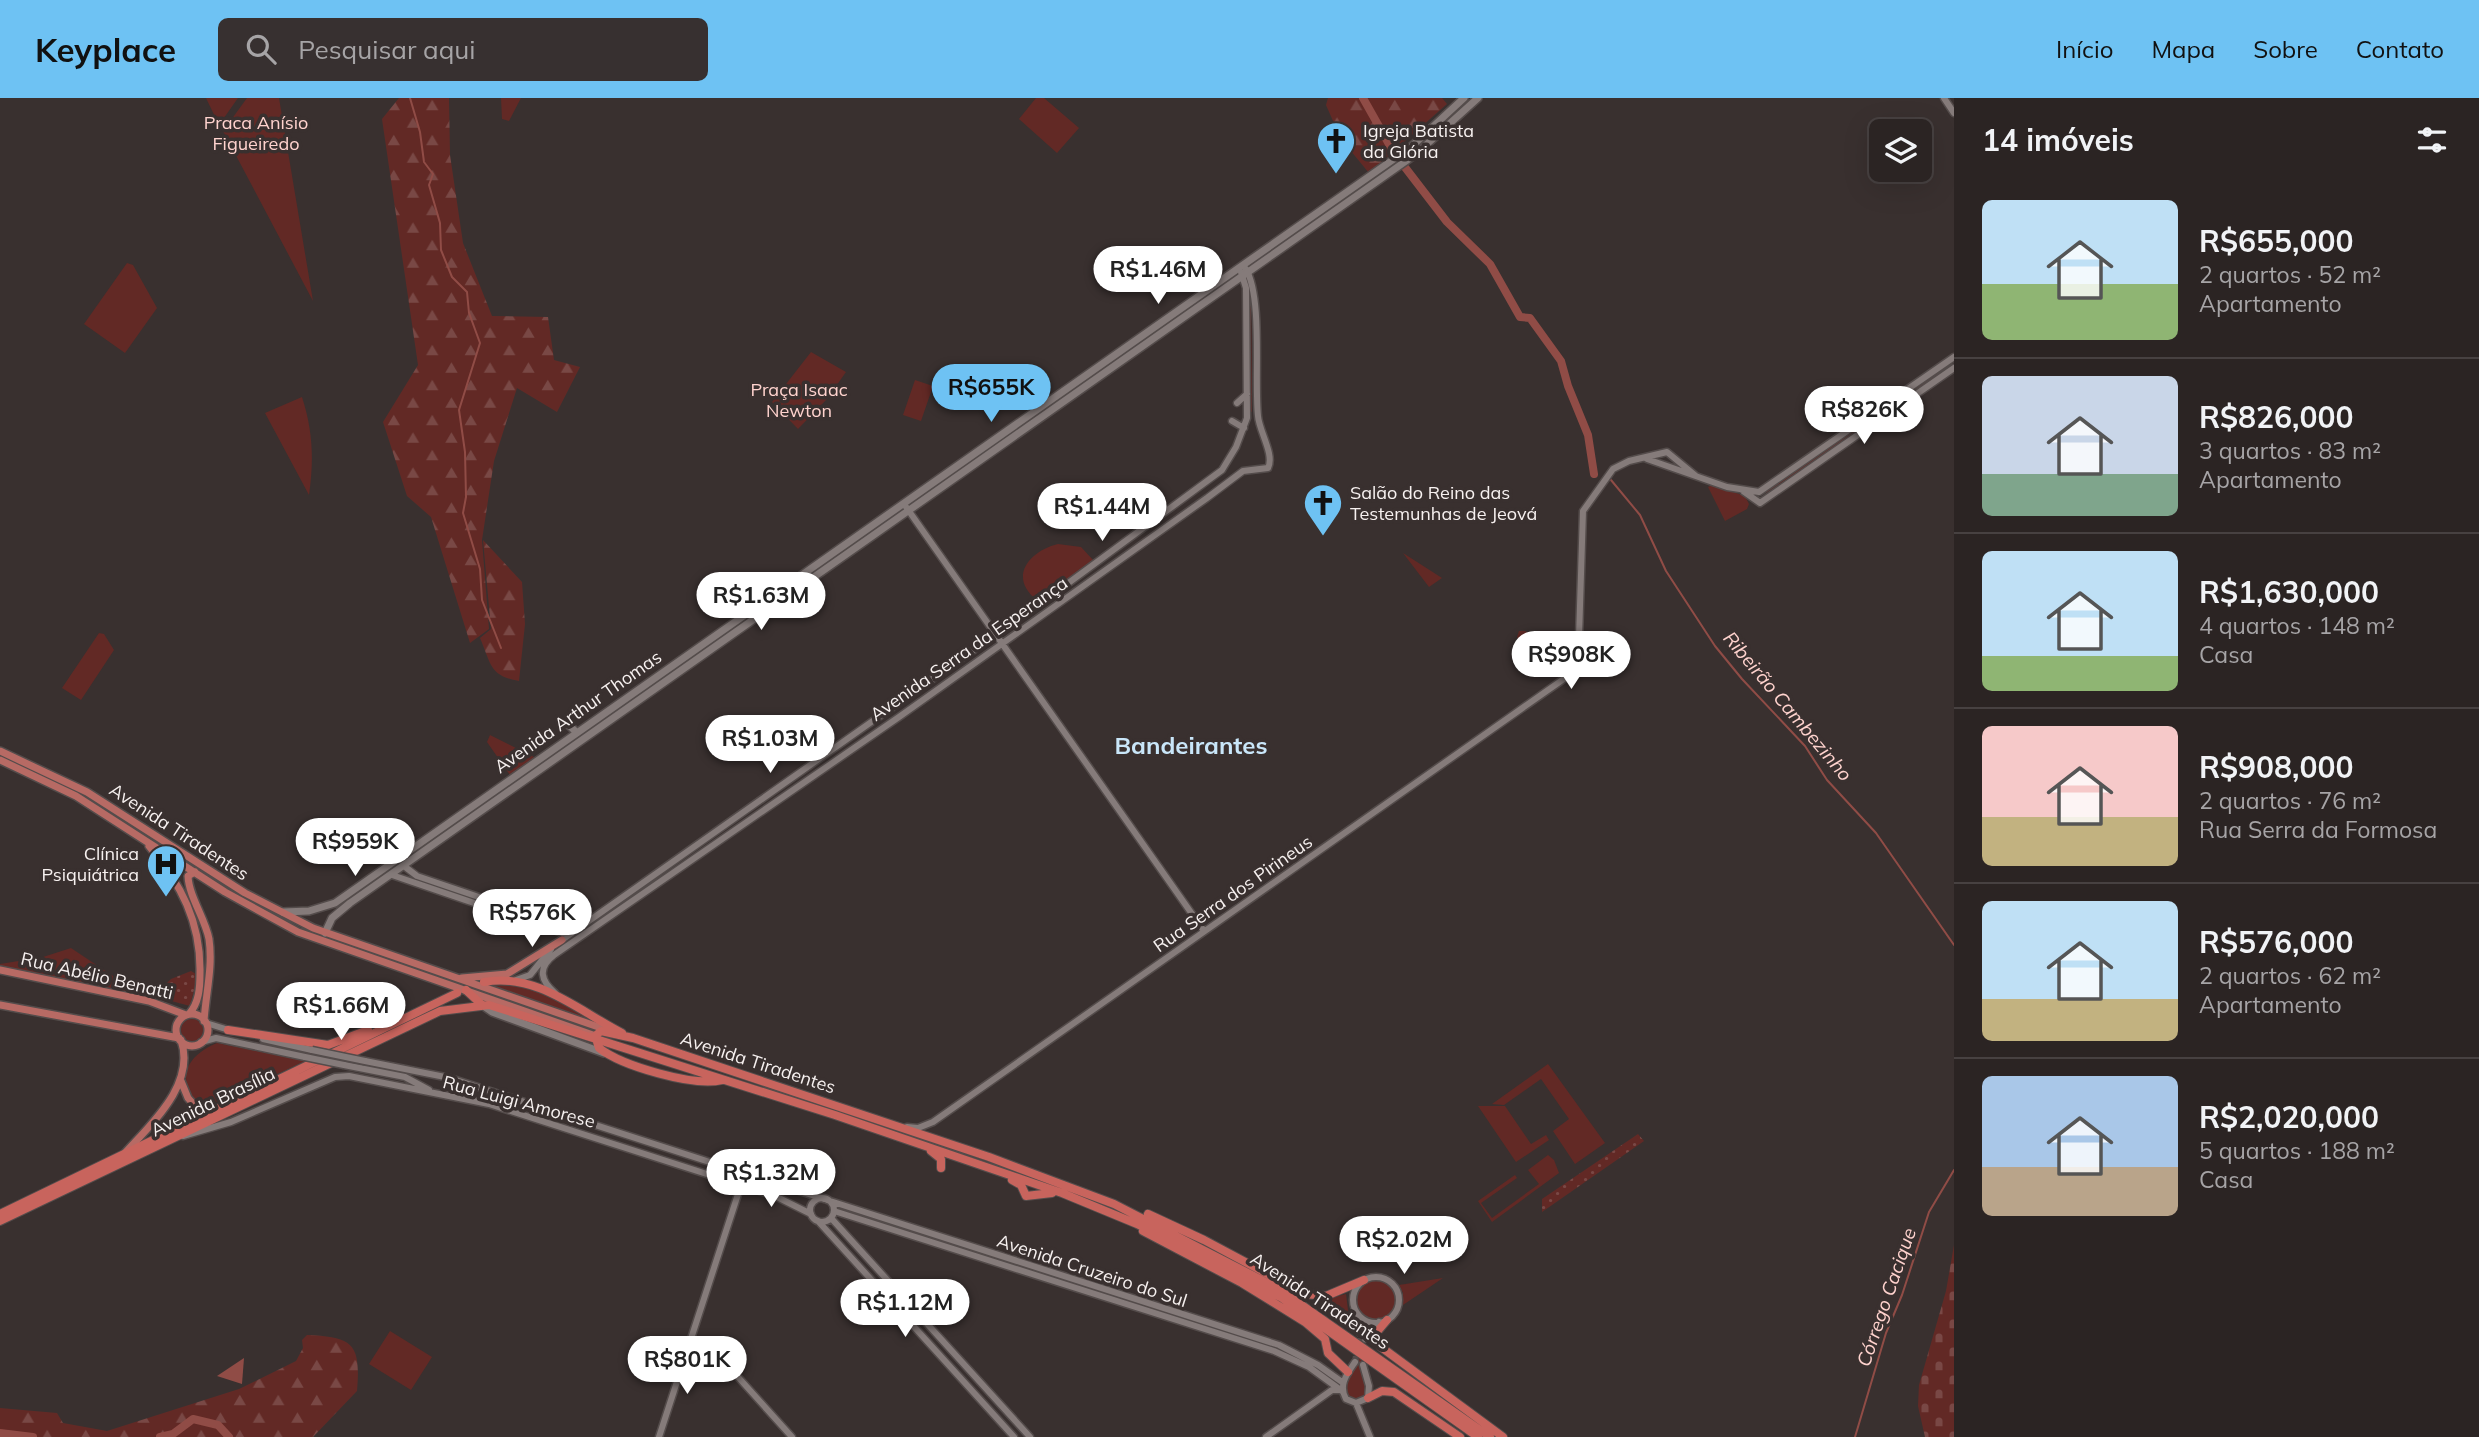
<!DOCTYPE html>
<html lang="pt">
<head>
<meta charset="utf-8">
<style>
  body { margin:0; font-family:Mulish,sans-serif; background:#373030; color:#f1f3f6; height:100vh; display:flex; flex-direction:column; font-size:26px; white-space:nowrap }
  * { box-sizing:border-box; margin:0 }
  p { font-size:23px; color:#a6a4a6 }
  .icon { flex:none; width:38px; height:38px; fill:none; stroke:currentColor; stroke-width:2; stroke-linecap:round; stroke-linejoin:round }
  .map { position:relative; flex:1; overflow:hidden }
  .details { display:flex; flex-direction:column; background:#2b2423; width:525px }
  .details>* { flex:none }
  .tools { position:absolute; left:1869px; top:21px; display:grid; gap:14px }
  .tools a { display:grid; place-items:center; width:63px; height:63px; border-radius:10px; background:#2b2423; box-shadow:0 7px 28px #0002,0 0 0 2px #474141; font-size:35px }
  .price { position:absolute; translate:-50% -60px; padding:0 16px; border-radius:24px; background:#fff; color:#222; font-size:23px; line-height:46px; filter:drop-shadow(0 2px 4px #0008) }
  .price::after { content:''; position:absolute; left:50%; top:42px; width:21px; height:16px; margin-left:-10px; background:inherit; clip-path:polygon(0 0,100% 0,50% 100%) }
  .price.selected { background:#6ec2f3; color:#111 }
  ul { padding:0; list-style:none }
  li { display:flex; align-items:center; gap:21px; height:175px; padding:0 28px }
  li+li { border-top:2px solid #474141 }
  li span { display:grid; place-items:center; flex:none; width:196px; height:140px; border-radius:10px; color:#555 }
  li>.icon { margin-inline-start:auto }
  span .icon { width:84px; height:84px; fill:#fffc; stroke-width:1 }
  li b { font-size:30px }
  h2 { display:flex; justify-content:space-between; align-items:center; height:84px; padding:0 28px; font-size:30px }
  header { display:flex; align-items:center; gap:42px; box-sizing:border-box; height:98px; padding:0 35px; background:#6ec2f3; color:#111 }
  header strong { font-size:33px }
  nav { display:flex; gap:38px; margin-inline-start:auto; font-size:24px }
  .search { width:490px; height:63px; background:#373030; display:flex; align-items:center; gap:18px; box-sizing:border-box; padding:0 24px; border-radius:10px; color:#a6a4a6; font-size:26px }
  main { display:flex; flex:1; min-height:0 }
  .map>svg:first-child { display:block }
</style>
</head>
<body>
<header>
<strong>Keyplace</strong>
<div class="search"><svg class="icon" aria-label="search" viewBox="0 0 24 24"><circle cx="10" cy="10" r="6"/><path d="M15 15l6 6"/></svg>Pesquisar aqui</div>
<nav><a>Início</a><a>Mapa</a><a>Sobre</a><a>Contato</a></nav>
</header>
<main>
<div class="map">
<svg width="1954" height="1339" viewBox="0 0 1954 1339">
  <defs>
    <pattern id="forest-firs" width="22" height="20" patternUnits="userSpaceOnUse" patternTransform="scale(1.75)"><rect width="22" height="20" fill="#622925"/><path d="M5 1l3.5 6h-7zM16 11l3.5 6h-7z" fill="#794845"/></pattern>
    <pattern id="cemetery-stones" width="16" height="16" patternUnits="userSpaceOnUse" patternTransform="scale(1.75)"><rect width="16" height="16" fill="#622925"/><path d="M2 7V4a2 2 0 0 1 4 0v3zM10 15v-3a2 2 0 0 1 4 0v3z" fill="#794845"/></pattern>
    <pattern id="garden-dots" width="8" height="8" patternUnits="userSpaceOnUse" patternTransform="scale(1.75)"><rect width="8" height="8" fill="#622925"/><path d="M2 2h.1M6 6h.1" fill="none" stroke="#794845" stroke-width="1.8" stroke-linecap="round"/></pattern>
  </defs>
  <rect width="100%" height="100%" fill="#39302f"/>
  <path fill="#622925" d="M206 0H238L219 27Z
    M247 0H279L313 203 223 33Z
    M501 0H521L509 23 502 21Z
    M1036 0H1044L1079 30 1057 55 1019 21Z
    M127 165 133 167 157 210 125 255 84 226Z
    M1248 195H1251L1252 314 1250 313Z
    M811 254 846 274 827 301 798 331 772 304Z
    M1951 264 1953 268 1863 330 1861 329Z
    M915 282 933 288 921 323 903 317Z
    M302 299C313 333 314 362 309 397L265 315Z
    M1853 333 1856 335 1766 395 1767 393Z
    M1712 387 1745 398 1749 406 1747 411 1725 423 1708 389Z
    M1058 446 1081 449 1094 463 1038 503C1007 480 1029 453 1058 446Z
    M1403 455 1442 480 1429 489Z
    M1519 533H1525L1572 559 1573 563 1552 579H1546L1517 539Z
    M99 535 104 536 114 552 81 602 62 590Z
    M490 637 536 660 510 677 487 644Z
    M71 850 128 888 124 894 0 870V866L43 859Z
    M491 888C531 883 565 908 599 926Z
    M181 932a11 11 0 1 1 22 0a11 11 0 1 1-22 0Z
    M217 945 306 963 210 1007 199 1006C174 980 188 957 217 945Z
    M1548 966 1605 1045 1575 1066 1553 1033 1569 1021 1541 981 1504 1007 1492 1006Z
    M1478 1008H1505L1531 1046 1546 1037 1549 1042 1516 1064Z
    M1548 1057 1554 1062 1559 1075 1492 1124 1478 1103 1515 1077 1517 1080 1481 1105 1492 1120 1539 1086 1528 1072Z
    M1443 1180 1403 1207V1195L1399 1187Z
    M1356 1202a20 20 0 1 1 40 0a20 20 0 1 1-40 0Z
    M1346 1196 1350 1228 1312 1205Z
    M1361 1224 1371 1229C1351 1257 1368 1271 1365 1296L1357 1302 1348 1299 1345 1289 1357 1266Z
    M390 1233 432 1259 411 1292 369 1266Z"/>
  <path fill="url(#forest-firs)" d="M399 0H449L450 57 463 145 492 218 548 219 554 262 580 269 557 314 517 290 494 363 482 442 489 531 470 545 431 419 407 398 383 324 418 267 382 21Z
    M1328 0H1442L1447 6 1369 75 1341 41 1326 7Z
    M483 442 522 484 525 526 519 583C489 578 491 565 480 540L491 531Z
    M307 1237C353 1239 361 1245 357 1293L313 1339H0V1310L57 1315 63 1325 107 1333 239 1291 296 1263 303 1250 302 1242Z"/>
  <path fill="url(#cemetery-stones)" d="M1954 1147V1339H1925L1918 1308 1919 1287 1946 1193Z"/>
  <path fill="url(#garden-dots)" d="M191 873 196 876 197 880 190 908 153 898 171 881Z
    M1638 1036 1644 1043 1542 1114V1101Z"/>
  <path fill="#904c46" d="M244 1260 242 1286 217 1278Z"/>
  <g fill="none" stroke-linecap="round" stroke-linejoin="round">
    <path stroke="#904c46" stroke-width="2" d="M410 0 420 34 424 64 433 76 429 87 440 125 441 152 452 179 467 194 469 215 480 245 459 312 465 354 466 399 463 415 480 471 482 502 501 550
      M1611 382 1640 417 1666 473 1715 548 1742 581 1805 648 1827 682 1876 735 1954 847
      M1855 1339 1886 1235 1902 1197 1929 1114 1954 1072"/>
    <path stroke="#904c46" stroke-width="8" d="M1363 0 1394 55
      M1404 68 1447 124 1490 166 1520 219 1530 220 1561 263 1568 288 1588 337 1594 376
      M0 1335 33 1339
      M160 1339 173 1336 193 1321 218 1327 229 1339"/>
    <path stroke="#564d4c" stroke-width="6" stroke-dasharray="6 3" stroke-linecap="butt" d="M1355 1264 1359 1234"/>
    <g stroke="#544c4b" stroke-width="9">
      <path id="tertiary" d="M1944 0 1954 15
        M1237 305 1247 296
        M1232 323 1244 330
        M1647 361 1727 389 1759 394 1954 259
        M1743 393 1760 405 1954 270
        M904 406 1204 833
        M404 768 417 778 576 832
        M392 777 568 837
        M559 844 1063 489 1222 372 1236 349 1247 320 1246 190 1241 174
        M516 882 530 877 551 851
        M555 895C541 883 537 870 554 857L899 619 1207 400 1243 373 1268 370C1275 357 1259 333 1258 318 1254 281 1263 201 1246 171
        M206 925 232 933
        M263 941 312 952
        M201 944 216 940 305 959
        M365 963 450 980 824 1101
        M344 967 405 979 429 992
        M907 1029 918 1030 933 1024 1578 571 1583 413 1613 371 1629 363 1667 354 1696 378
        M183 1038 231 1024 335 979 349 978 489 1006 775 1098 811 1116
        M810 1112a12 12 0 1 1 24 0a12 12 0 1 1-24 0Z
        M827 1102 1279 1247 1318 1267 1342 1284
        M834 1113 1274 1253 1309 1269 1342 1293
        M831 1120 1030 1339
        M818 1123 1014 1339
        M1353 1202a23 23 0 1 1 46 0a23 23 0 1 1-46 0Z
        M1356 1215 1359 1234
        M1365 1241 1379 1224
        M689 1249 720 1259 792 1339
        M1355 1264C1347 1276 1338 1287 1346 1301L1356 1305 1368 1300 1369 1288 1363 1267
        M1356 1305 1370 1339
        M659 1339 741 1087
        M1266 1339 1332 1292H1340"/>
    </g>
    <g stroke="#544c4b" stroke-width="10">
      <path id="secondary" d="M567 625 576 634
        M283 814 309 813 335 805 1411 49 1464 0
        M325 835 332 820 350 805 1416 56 1478 0
        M482 907 492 914 604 955"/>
    </g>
    <g stroke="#544c4b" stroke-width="10">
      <path id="primary" d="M0 653 87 694 245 795 313 830 607 932
        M0 662 76 698 225 794 298 834 593 937
        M149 748C181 786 201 824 200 875 200 890 199 905 189 916
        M195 774 188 778C189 799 205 820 209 841 213 869 206 894 204 923
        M0 872 149 903 186 917
        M462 880 507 876 562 842
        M0 907 179 940
        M176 932a16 16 0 1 1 32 0a16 16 0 1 1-32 0Z
        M181 983 188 1000 197 1010H216
        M125 1055C152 1025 196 986 181 942"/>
    </g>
    <g stroke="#544c4b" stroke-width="10">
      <path id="trunk" d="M484 884C536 874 579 913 622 935
        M466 892 482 907
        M228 932 328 947 368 932
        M595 938 601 933 633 940 989 1059 1114 1106 1279 1191 1490 1339
        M595 938 599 950C622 968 694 989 722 982
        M931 1053 941 1061V1070
        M1012 1082 1021 1087 1026 1098 1052 1095
        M0 1116 457 895
        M1148 1116 1204 1142 1305 1196 1326 1198 1364 1182
        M0 1123 440 913 489 907 835 1017 1062 1095 1137 1126 1282 1200 1478 1339
        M1143 1133 1242 1185 1305 1224 1325 1241 1328 1255 1348 1274
        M1387 1222 1376 1235 1381 1249 1503 1339
        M1368 1300 1382 1293 1394 1294 1460 1339"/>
    </g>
    <use href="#tertiary" stroke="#857b7a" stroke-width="6"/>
    <use href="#secondary" stroke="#857b7a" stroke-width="7"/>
    <use href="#primary" stroke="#b76a64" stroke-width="7"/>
    <use href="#trunk" stroke="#c8645d" stroke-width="8"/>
    <g stroke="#544c4b" stroke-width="9" stroke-linecap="butt">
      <path id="tertiary-bridge" d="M312 952 365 963
        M305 959 344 967"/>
    </g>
    <use href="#tertiary-bridge" stroke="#857b7a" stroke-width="6"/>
  </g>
  <defs>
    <g id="church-pin" transform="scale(2.0125)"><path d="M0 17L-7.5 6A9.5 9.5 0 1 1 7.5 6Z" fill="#6ec2f3" stroke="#39302f"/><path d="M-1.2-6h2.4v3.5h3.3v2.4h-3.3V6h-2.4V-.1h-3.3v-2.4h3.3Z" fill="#111"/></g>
    <g id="hospital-pin" transform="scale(2.0125)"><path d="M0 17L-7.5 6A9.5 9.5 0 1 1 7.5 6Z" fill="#6ec2f3" stroke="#39302f"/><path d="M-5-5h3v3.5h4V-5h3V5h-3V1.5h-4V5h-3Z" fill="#111"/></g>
  </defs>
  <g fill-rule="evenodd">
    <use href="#church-pin" x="1336" y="43"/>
    <use href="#church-pin" x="1323" y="405"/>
    <use href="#hospital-pin" x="166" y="766"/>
  </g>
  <g text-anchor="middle" stroke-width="7" stroke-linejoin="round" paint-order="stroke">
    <g font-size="18" fill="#ffd3ce" stroke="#39302f">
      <text x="256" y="31">Praca Anísio<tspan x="256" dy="21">Figueiredo</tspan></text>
      <text x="799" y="298">Praça Isaac<tspan x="799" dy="21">Newton</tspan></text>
    </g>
    <g font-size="18" fill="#f7f1f0" stroke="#39302f" text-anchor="start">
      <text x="1363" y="39">Igreja Batista<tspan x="1363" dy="21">da Glória</tspan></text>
      <text x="1350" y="401">Salão do Reino das<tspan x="1350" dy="21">Testemunhas de Jeová</tspan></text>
      <text x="139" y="762" text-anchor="end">Clínica<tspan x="139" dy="21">Psiquiátrica</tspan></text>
    </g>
    <g font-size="18" fill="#f7f1f0" stroke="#39302f">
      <text transform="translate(969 551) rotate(-35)" y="6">Avenida Serra da Esperança</text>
      <text transform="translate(578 614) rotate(-35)" y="6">Avenida Arthur Thomas</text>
      <text transform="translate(179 734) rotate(33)" y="6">Avenida Tiradentes</text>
      <text transform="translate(1233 796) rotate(-35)" y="6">Rua Serra dos Pirineus</text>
      <text transform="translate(97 878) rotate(13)" y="6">Rua Abélio Benatti</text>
      <text transform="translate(758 965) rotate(18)" y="6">Avenida Tiradentes</text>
      <text transform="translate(213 1004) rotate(-26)" y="6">Avenida Brasília</text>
      <text transform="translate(519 1004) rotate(15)" y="6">Rua Luigi Amorese</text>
      <text transform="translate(1092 1173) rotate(18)" y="6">Avenida Cruzeiro do Sul</text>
      <text transform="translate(1320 1203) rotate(33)" y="6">Avenida Tiradentes</text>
    </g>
    <g font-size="19" font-style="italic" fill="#ffd3ce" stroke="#39302f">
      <text transform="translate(1788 608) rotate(50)" y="7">Ribeirão Cambezinho</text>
      <text transform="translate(1886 1199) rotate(-71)" y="7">Córrego Cacique</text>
    </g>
    <g font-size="24" font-weight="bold" fill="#c9e6f9" stroke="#39302f">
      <text x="1191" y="656">Bandeirantes</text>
    </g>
  </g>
</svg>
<div class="tools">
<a><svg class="icon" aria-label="layers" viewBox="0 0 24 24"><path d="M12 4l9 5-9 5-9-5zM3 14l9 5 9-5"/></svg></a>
</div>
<b class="price" style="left:1158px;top:208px">R$1.46M</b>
<b class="price selected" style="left:991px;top:326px">R$655K</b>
<b class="price" style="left:1864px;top:348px">R$826K</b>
<b class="price" style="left:1102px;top:445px">R$1.44M</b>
<b class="price" style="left:761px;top:534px">R$1.63M</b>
<b class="price" style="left:1571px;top:593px">R$908K</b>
<b class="price" style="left:770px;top:677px">R$1.03M</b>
<b class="price" style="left:355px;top:780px">R$959K</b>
<b class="price" style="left:532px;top:851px">R$576K</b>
<b class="price" style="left:341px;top:944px">R$1.66M</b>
<b class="price" style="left:771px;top:1111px">R$1.32M</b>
<b class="price" style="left:1404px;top:1178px">R$2.02M</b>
<b class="price" style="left:905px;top:1241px">R$1.12M</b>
<b class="price" style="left:687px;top:1298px">R$801K</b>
</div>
<section class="details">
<h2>14 imóveis<svg class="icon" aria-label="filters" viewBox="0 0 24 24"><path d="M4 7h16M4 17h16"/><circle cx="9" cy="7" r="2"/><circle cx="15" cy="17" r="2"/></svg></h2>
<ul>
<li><span style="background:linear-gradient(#bfe0f5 60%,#8fb573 0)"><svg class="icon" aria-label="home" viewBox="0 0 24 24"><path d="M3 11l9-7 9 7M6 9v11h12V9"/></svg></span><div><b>R$655,000</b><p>2 quartos · 52 m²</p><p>Apartamento</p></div></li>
<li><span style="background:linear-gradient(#c9d6e8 70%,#7fa58c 0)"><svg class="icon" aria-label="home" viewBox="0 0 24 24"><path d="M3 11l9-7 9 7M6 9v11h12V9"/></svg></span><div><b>R$826,000</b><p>3 quartos · 83 m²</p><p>Apartamento</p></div></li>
<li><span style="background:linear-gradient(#bfe0f5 75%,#8fb573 0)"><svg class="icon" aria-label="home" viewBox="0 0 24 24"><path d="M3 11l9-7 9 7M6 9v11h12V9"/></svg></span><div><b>R$1,630,000</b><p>4 quartos · 148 m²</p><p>Casa</p></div></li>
<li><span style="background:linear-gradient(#f6c9c9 65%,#c2b280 0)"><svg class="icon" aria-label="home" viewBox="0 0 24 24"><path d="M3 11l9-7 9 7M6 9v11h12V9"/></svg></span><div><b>R$908,000</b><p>2 quartos · 76 m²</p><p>Rua Serra da Formosa</p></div></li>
<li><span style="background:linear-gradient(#bfe0f5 70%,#c2b280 0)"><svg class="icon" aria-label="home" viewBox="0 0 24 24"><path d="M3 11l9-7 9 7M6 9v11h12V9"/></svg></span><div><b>R$576,000</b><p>2 quartos · 62 m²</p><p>Apartamento</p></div></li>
<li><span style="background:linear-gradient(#a9c7e8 65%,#b9a48a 0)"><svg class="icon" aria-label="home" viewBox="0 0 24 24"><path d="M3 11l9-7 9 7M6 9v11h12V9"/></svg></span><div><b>R$2,020,000</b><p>5 quartos · 188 m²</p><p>Casa</p></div></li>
</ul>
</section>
</main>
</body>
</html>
